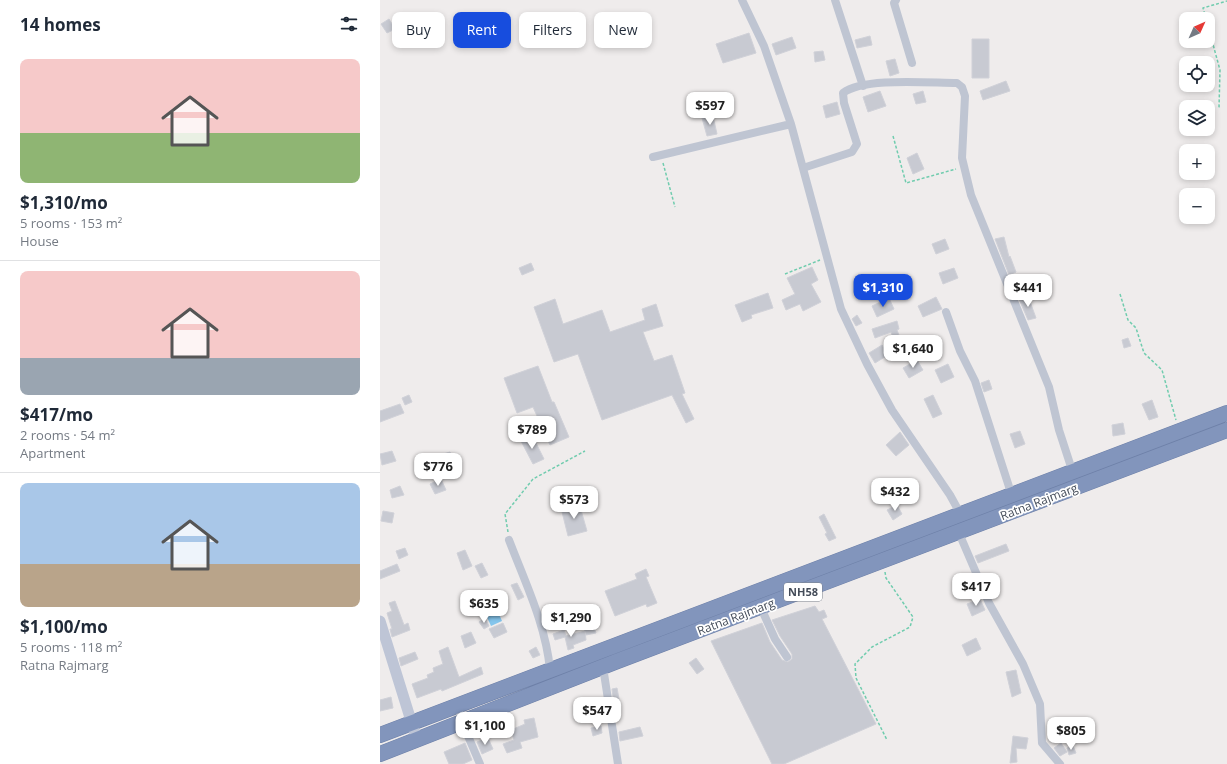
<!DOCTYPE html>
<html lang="en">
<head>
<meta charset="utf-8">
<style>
  body { margin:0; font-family:"Open Sans",sans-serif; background:#f6f6f7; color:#1f2937; height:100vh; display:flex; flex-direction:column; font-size:15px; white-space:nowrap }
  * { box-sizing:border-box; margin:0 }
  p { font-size:13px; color:#747a83 }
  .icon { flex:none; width:22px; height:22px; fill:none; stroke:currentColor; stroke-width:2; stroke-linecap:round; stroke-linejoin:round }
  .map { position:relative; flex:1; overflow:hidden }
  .side { display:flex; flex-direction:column; background:#fff; width:380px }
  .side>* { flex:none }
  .hud { position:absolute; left:12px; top:12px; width:380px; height:36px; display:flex; gap:8px }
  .needle { width:26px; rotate:45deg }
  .controls { position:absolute; left:799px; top:12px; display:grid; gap:8px }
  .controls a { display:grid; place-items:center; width:36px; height:36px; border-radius:8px; background:#fff; box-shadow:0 2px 6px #0003; font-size:20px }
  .price { position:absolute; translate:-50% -34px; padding:0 9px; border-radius:8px; background:#fff; color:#222; font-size:13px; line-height:26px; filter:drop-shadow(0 1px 2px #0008) }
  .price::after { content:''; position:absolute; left:50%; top:24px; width:12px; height:9px; margin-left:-6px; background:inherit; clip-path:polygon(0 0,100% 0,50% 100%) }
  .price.selected { background:#174dde; color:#fff }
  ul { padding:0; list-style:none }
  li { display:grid; align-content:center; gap:8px; height:212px; padding:0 20px }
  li+li { border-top:1px solid #e0e1e3 }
  li span { display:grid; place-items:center; height:124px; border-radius:8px; color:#555 }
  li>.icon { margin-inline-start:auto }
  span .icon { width:72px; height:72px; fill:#fffc; stroke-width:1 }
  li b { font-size:17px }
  h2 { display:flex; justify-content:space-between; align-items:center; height:48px; padding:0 20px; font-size:17px }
  .tag { padding:0 14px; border-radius:8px; background:#fff; box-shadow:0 2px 6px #0003; font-size:14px; line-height:36px }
  .tag.selected { background:#174dde; color:#fff }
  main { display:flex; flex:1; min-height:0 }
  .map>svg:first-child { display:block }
</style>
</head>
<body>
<main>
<section class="side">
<h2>14 homes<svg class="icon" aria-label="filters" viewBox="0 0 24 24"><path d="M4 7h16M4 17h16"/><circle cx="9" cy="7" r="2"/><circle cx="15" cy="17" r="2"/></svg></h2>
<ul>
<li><span style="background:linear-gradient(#f6c9c9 60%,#8fb573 0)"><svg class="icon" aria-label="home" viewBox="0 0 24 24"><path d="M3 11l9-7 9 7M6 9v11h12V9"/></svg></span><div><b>$1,310/mo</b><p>5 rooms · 153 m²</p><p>House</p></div></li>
<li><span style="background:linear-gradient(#f6c9c9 70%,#9aa5b1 0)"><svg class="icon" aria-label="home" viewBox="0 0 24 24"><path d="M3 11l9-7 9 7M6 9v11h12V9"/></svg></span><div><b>$417/mo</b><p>2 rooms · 54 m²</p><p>Apartment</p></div></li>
<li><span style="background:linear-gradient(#a9c7e8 65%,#b9a48a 0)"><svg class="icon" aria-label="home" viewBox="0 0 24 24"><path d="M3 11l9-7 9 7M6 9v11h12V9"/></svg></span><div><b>$1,100/mo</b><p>5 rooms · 118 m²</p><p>Ratna Rajmarg</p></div></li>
</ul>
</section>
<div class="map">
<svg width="847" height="764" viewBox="0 0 847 764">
  <rect width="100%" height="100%" fill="#efecec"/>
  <path fill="#84c5ec" d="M118 612 122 621 111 626 107 617Z"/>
  <path fill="#c8cad2" stroke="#d0d1d8" d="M9 19 15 29 7 33 1 24Z
    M369 33 376 53 343 63 336 44Z
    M490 36 492 45 477 48 475 40Z
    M412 37 416 48 396 55 392 44Z
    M592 39H609V78H592Z
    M443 51 445 60 435 62 434 52Z
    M515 59 519 73 510 76 506 61Z
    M626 81 630 91 603 100 600 91Z
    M500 91 506 106 488 112 483 97Z
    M543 91 546 102 536 104 533 94Z
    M457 102 460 114 446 118 443 106Z
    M333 116 337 134 327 136 322 118Z
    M537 153 544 169 533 174 527 158Z
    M624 237 629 257 630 256 636 272 629 275 615 239Z
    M565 239 569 249 556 254 552 244Z
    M151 263 154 270 142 275 139 268Z
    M432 267 438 280 431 284 441 302 423 311 420 304 406 310 402 300 415 294 407 278Z
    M574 268 578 278 563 284 559 273Z
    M388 293 393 308 371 315 372 318 362 322 355 305Z
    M648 296 656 318 648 320 639 299Z
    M556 297 562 309 543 317 538 306Z
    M509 298 514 309 497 317 492 306Z
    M175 299 183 324 222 310 230 332 265 320 262 309 276 304 283 326 263 332 274 361 292 355 305 393 302 394 314 419 306 423 292 395 222 420 198 354 174 362 154 307Z
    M477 315 482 323 476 326 472 319Z
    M517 321 519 329 517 330 522 343 515 345 511 332 495 338 492 329Z
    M748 338 751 346 744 348 742 340Z
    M502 345 508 355 495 363 489 353Z
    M537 360 543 370 529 378 523 368Z
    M568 364 574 377 561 383 555 370Z
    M158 366 172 402H174L189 437 170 445 153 407 137 413 124 378Z
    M609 380 612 389 604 392 601 383Z
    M29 395 32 402 25 405 22 398Z
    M553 395 562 414 553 418 544 399Z
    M772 400 778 417 769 420 762 404Z
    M20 404 24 413 0 422V411Z
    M743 423 745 434 733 436 732 425Z
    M640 431 645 444 635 448 630 434Z
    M520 432 529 445 516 456 506 445Z
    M152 435 164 459 153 464 141 441Z
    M12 451 16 461 2 465 0 454Z
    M70 452 74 462 64 466 60 455Z
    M61 479 66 490 55 494 50 484Z
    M20 486 24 495 12 498 10 490Z
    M199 503 207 531 188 536 181 508Z
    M517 505 522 514 513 520 507 510Z
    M3 511 14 513 12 523 1 521Z
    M444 514 456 538 449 541 445 534 447 533 439 517Z
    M626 544 629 551 598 563 595 556Z
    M25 548 28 555 19 559 16 551Z
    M85 550 92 566 83 570 77 553Z
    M102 563 108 575 101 578 95 566Z
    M17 564 20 571 0 579V571Z
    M266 569 269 576 266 577 277 603 267 607 266 604 235 616 225 591 257 579 255 574Z
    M137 583 144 597 138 600 131 585Z
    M600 599 605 610 592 616 587 604Z
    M15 601 24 625 28 623 30 630 12 637 10 629H12L7 613 12 611 9 603Z
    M435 606 439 612 444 610 447 617 442 619 496 724 404 764H392L331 641 382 623 390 642 402 660 408 662 412 659V654L400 636 392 620Z
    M213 610 216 621 212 622 216 633 206 635 200 613Z
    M105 618 109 626 104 629 99 622Z
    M123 623 127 632 114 638 109 629Z
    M184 630 186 636 205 631 206 640 193 645 194 648 188 650 185 637 175 640 173 634Z
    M91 632 96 643 85 648 81 636Z
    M596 638 601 649 587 656 582 645Z
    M68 647 79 677 101 667 103 674 62 691 61 689 37 698 32 684 48 678 47 675 54 672 53 668 63 664 59 651Z
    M156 647 160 655 153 658 149 651Z
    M35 652 38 659 21 666 19 658Z
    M316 658 324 669 317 674 309 663Z
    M636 670 641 693 632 697 626 672Z
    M237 688 240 704 234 705 232 689Z
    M11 697 13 708 0 711V700Z
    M154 718 158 737 140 742 142 748 127 753 123 744 134 740 131 730 145 724 144 720Z
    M221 726 222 733 213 736 211 728Z
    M260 727 263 736 240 741 239 732Z
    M633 736 648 738 646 749 636 748 637 762 630 763Z
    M108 738 113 749 102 754 97 742Z
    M85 743 92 760 83 764H69L64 752Z
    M681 743 687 752 680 756 674 748Z
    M693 746 696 753 689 755 687 748Z"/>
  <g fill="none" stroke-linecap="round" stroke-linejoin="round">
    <g stroke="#6e80a8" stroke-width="16">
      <path id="highway" d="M0 735 847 413
        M0 754 235 662 847 430"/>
    </g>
    <path stroke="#70ccae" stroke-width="1.5" stroke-dasharray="3 2" stroke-linecap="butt" d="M826 19 823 8 847 1
      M828 26 840 70 839 108
      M513 136 526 183 576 169
      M283 163 295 207
      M405 274 440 260
      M740 294 748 320 756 328 764 353 782 370 796 420
      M128 532 125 514 153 479 205 451
      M505 572 506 578 533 617 530 627 492 647 475 664 476 678 507 740"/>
    <path stroke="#bfc5d2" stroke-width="8" d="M362 0 384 46 411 124 461 309 487 364 512 410 570 495 581 515
      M455 0 483 86
      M516 0 514 3 532 63
      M273 157 411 124
      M423 168 472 152 477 144 464 103 463 93C484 77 549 83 577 83L582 87 585 96 582 158 591 195 669 387 679 430 693 473
      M566 312 580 351 595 381 632 496
      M579 533 609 603 643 664 660 704 662 743 680 764
      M129 540C145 582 166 625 170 670
      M381 608 395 639 407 657
      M223 667 238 764
      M78 707 82 722 100 764"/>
    <path stroke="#bec5d6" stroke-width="11" d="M0 621 37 740"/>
    <use href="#highway" stroke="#8295bc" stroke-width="15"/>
  </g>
  <g text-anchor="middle" stroke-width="3.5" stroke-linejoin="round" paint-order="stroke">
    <rect fill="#fff" stroke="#7c828b" stroke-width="1" x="404" y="583" width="38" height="18" rx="3"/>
    <g font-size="11" font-weight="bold" fill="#444c59">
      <text x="423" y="596">NH58</text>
    </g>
    <g font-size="12" fill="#444c59" stroke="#fff">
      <text transform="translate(659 502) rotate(-21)" y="4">Ratna Rajmarg</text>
      <text transform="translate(356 617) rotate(-21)" y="4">Ratna Rajmarg</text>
    </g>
  </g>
</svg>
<div class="controls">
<a><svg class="needle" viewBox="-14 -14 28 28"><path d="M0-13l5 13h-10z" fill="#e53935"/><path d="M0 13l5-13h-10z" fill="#747a83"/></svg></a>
<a><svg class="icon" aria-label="locate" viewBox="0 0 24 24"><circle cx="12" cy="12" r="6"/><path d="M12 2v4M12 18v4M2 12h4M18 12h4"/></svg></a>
<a><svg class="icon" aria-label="layers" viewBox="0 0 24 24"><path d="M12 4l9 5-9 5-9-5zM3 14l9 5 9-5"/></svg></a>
<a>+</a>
<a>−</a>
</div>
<b class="price" style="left:330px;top:126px">$597</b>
<b class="price selected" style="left:503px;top:308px">$1,310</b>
<b class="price" style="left:648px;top:308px">$441</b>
<b class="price" style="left:533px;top:369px">$1,640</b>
<b class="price" style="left:152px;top:450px">$789</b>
<b class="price" style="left:58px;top:487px">$776</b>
<b class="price" style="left:515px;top:512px">$432</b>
<b class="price" style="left:194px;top:520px">$573</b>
<b class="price" style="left:596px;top:607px">$417</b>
<b class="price" style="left:104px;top:624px">$635</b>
<b class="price" style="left:191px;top:638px">$1,290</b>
<b class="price" style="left:217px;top:731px">$547</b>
<b class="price" style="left:105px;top:746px">$1,100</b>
<b class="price" style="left:691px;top:751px">$805</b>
<div class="hud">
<a class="tag">Buy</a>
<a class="tag selected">Rent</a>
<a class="tag">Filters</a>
<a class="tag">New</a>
</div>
</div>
</main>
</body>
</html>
